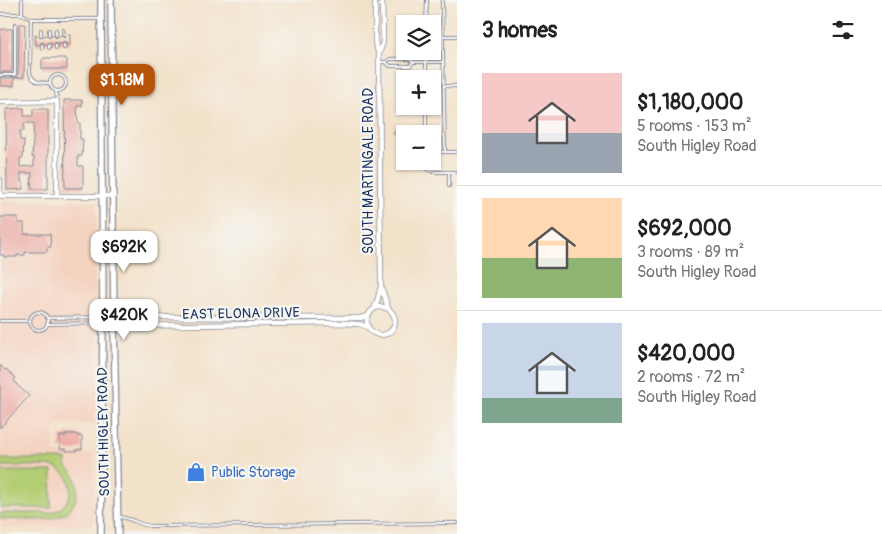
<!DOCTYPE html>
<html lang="en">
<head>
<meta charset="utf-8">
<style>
  body { margin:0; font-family:Pangolin,sans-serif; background:#f6f6f6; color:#222; height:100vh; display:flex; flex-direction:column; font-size:19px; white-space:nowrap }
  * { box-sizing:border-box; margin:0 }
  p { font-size:16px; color:#767676 }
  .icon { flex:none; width:28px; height:28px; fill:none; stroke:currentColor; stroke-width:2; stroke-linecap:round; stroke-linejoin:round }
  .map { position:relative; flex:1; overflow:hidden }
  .side { display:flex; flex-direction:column; background:#fff; width:425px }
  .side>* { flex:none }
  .tools { position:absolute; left:396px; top:15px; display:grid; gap:10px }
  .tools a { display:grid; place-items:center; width:45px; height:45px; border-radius:0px; background:#fff; box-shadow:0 1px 4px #0004; font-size:25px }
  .price { position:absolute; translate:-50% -42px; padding:0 11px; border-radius:10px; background:#fff; color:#222; font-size:16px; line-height:32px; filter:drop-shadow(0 1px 2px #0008) }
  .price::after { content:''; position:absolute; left:50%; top:30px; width:15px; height:11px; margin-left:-8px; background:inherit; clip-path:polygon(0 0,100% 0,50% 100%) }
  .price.selected { background:#b45309; color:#fff }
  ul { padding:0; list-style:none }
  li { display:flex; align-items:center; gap:15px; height:125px; padding:0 25px }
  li+li { border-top:1px solid #e0e0e0 }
  li span { display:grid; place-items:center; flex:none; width:140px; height:100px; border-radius:0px; color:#555 }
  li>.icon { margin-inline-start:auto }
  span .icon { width:60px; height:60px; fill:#fffc; stroke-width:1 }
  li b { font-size:21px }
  h2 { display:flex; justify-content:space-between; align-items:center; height:60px; padding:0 25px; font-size:21px }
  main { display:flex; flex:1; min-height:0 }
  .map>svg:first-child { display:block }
</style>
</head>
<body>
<main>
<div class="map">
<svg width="457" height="534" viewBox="0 0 457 534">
  <rect width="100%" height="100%" fill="#f6f6f2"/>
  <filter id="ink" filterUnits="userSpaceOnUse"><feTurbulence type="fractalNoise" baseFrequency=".02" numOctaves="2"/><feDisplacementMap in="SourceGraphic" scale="10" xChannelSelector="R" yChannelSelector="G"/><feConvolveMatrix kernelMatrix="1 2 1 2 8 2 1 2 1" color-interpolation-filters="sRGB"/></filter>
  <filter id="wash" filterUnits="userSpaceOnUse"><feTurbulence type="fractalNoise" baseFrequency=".0096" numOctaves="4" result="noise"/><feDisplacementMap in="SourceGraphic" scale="20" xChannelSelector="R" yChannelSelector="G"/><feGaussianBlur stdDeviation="1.12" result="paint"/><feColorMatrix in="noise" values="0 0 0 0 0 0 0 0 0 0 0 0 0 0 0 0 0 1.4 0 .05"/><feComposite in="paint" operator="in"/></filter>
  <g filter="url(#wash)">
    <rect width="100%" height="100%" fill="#f3e2ca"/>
    <path fill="#f4d3c0" d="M97 201 95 306 98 333V424H54V453L94 454 93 525 0 528V202Z"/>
    <path fill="#b3cd72" stroke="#677e68" d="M0 459H66V466C74 473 79 482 77 493 73 528 25 519 0 519V513H50C77 506 78 472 50 466H0Z
      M0 471H52L51 508H0Z"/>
    <g id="blocks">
      <path fill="#edaea7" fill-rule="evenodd" d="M19 24H25L24 77 14 78V86H0V78H15L18 76Z
        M3 29H12V72H0V30Z
        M35 35 41 38 46 35 49 38 53 35 56 38 61 35 64 38 67 35H70V45H67L64 42 59 45 56 42 52 45 49 42 45 45 42 42 39 45H36Z
        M44 58H65L67 60V69H42V60Z
        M64 100H82V106H77L78 123H80V139H83L82 156H78V166H83V188H65Z
        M24 108V116H33V109H48V189H31L32 173H21V182H23V189L7 190 6 109ZM24 123H34L32 157H34V166L20 167V158H23L24 140H20V131H24Z
        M0 217H18V223H24V234H50L51 247H47V252H25V255H17V257H4V255H0Z
        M0 365 5 370 6 369 16 378 14 380 17 385 29 396 0 428Z
        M66 434H77V436H82V449H77V451H66V449H60V436H66Z"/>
    </g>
  </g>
  <g filter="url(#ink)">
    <use href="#blocks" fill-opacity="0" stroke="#878894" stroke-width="1"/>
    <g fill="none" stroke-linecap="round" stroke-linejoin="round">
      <g stroke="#878894" stroke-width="4">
        <path id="lane" d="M22 0V14
          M442 0 445 152
          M0 14H22L31 19H99
          M31 19 30 73C33 83 41 83 50 83
          M426 24 427 0
          M41 30V35
          M49 30V35
          M56 30V35
          M63 30 64 35
          M443 36H457
          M42 45V48
          M49 45V48
          M56 45V48
          M64 45V48
          M426 51V79
          M379 62H386L390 66H410L413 62
          M386 62 390 59H410L413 62H443
          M50 83a8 8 0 1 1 16 0a8 8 0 1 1-16 0Z
          M0 75H15V24
          M444 86H457
          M56 91 57 101
          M426 106V131
          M395 133 426 132
          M432 152H457
          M426 161V168L433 172H457
          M449 172V186
          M30 321a9 9 0 1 1 18 0a9 9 0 1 1-18 0Z
          M47 318 111 317
          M0 321H30
          M47 324 112 323
          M120 517C132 518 140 526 152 526L457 523"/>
      </g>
      <g stroke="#878894" stroke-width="6">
        <path id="street" d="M379 54 383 42 382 0
          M0 102 57 101V196
          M0 180V196
          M0 196H113
          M381 286 388 308
          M367 321a14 14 0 1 1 28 0a14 14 0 1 1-28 0Z
          M374 309 377 302 381 286 379 55 375 42V0
          M114 317 360 318 368 316
          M114 323 125 326 342 323 359 324 368 327"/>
      </g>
      <g stroke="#878894" stroke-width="8">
        <path id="secondary" d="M101 0 103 323 101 534
          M111 0 114 323 118 534"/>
      </g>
      <use href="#lane" stroke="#fff" stroke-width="2"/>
      <use href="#street" stroke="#fff" stroke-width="4.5"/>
      <use href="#secondary" stroke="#fff" stroke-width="5.5"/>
    </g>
  </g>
  <defs>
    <g id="shop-bare" transform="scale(1.5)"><path d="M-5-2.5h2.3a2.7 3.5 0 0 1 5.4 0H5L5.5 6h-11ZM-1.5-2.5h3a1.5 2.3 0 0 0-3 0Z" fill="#3f7fe0" stroke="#f6f6f2" stroke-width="2.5" paint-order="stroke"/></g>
  </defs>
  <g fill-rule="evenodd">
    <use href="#shop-bare" x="196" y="472"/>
  </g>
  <g text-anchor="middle" stroke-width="4.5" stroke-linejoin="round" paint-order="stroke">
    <g font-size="14" fill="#1b2f5e" stroke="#f6f6f2">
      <text transform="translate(368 171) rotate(-90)" y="5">SOUTH MARTINGALE ROAD</text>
      <text transform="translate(241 313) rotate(-1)" y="5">EAST ELONA DRIVE</text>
      <text transform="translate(103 432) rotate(-91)" y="5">SOUTH HIGLEY ROAD</text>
    </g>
    <g font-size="14" fill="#366cbe" stroke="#f6f6f2" text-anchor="start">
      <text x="211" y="477">Public Storage</text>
    </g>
  </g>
</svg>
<div class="tools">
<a><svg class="icon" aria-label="layers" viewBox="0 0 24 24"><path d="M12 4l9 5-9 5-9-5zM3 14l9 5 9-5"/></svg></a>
<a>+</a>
<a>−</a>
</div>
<b class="price selected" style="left:122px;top:106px">$1.18M</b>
<b class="price" style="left:124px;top:273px">$692K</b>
<b class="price" style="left:124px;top:341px">$420K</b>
</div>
<section class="side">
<h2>3 homes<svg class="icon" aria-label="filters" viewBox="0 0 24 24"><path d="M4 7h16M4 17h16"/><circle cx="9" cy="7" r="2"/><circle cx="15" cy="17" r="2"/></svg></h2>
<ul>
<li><span style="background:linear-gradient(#f6c9c9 60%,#9aa5b1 0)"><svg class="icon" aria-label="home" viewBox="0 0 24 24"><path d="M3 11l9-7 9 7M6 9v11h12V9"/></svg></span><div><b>$1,180,000</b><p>5 rooms · 153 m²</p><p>South Higley Road</p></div></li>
<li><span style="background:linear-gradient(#ffd9b3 60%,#8fb573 0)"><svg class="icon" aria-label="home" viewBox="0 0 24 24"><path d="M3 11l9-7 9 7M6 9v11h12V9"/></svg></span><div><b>$692,000</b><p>3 rooms · 89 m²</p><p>South Higley Road</p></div></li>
<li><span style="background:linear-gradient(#c9d6e8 75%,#7fa58c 0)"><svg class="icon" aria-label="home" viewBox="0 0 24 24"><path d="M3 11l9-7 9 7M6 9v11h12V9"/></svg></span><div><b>$420,000</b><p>2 rooms · 72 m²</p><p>South Higley Road</p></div></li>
</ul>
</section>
</main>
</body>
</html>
